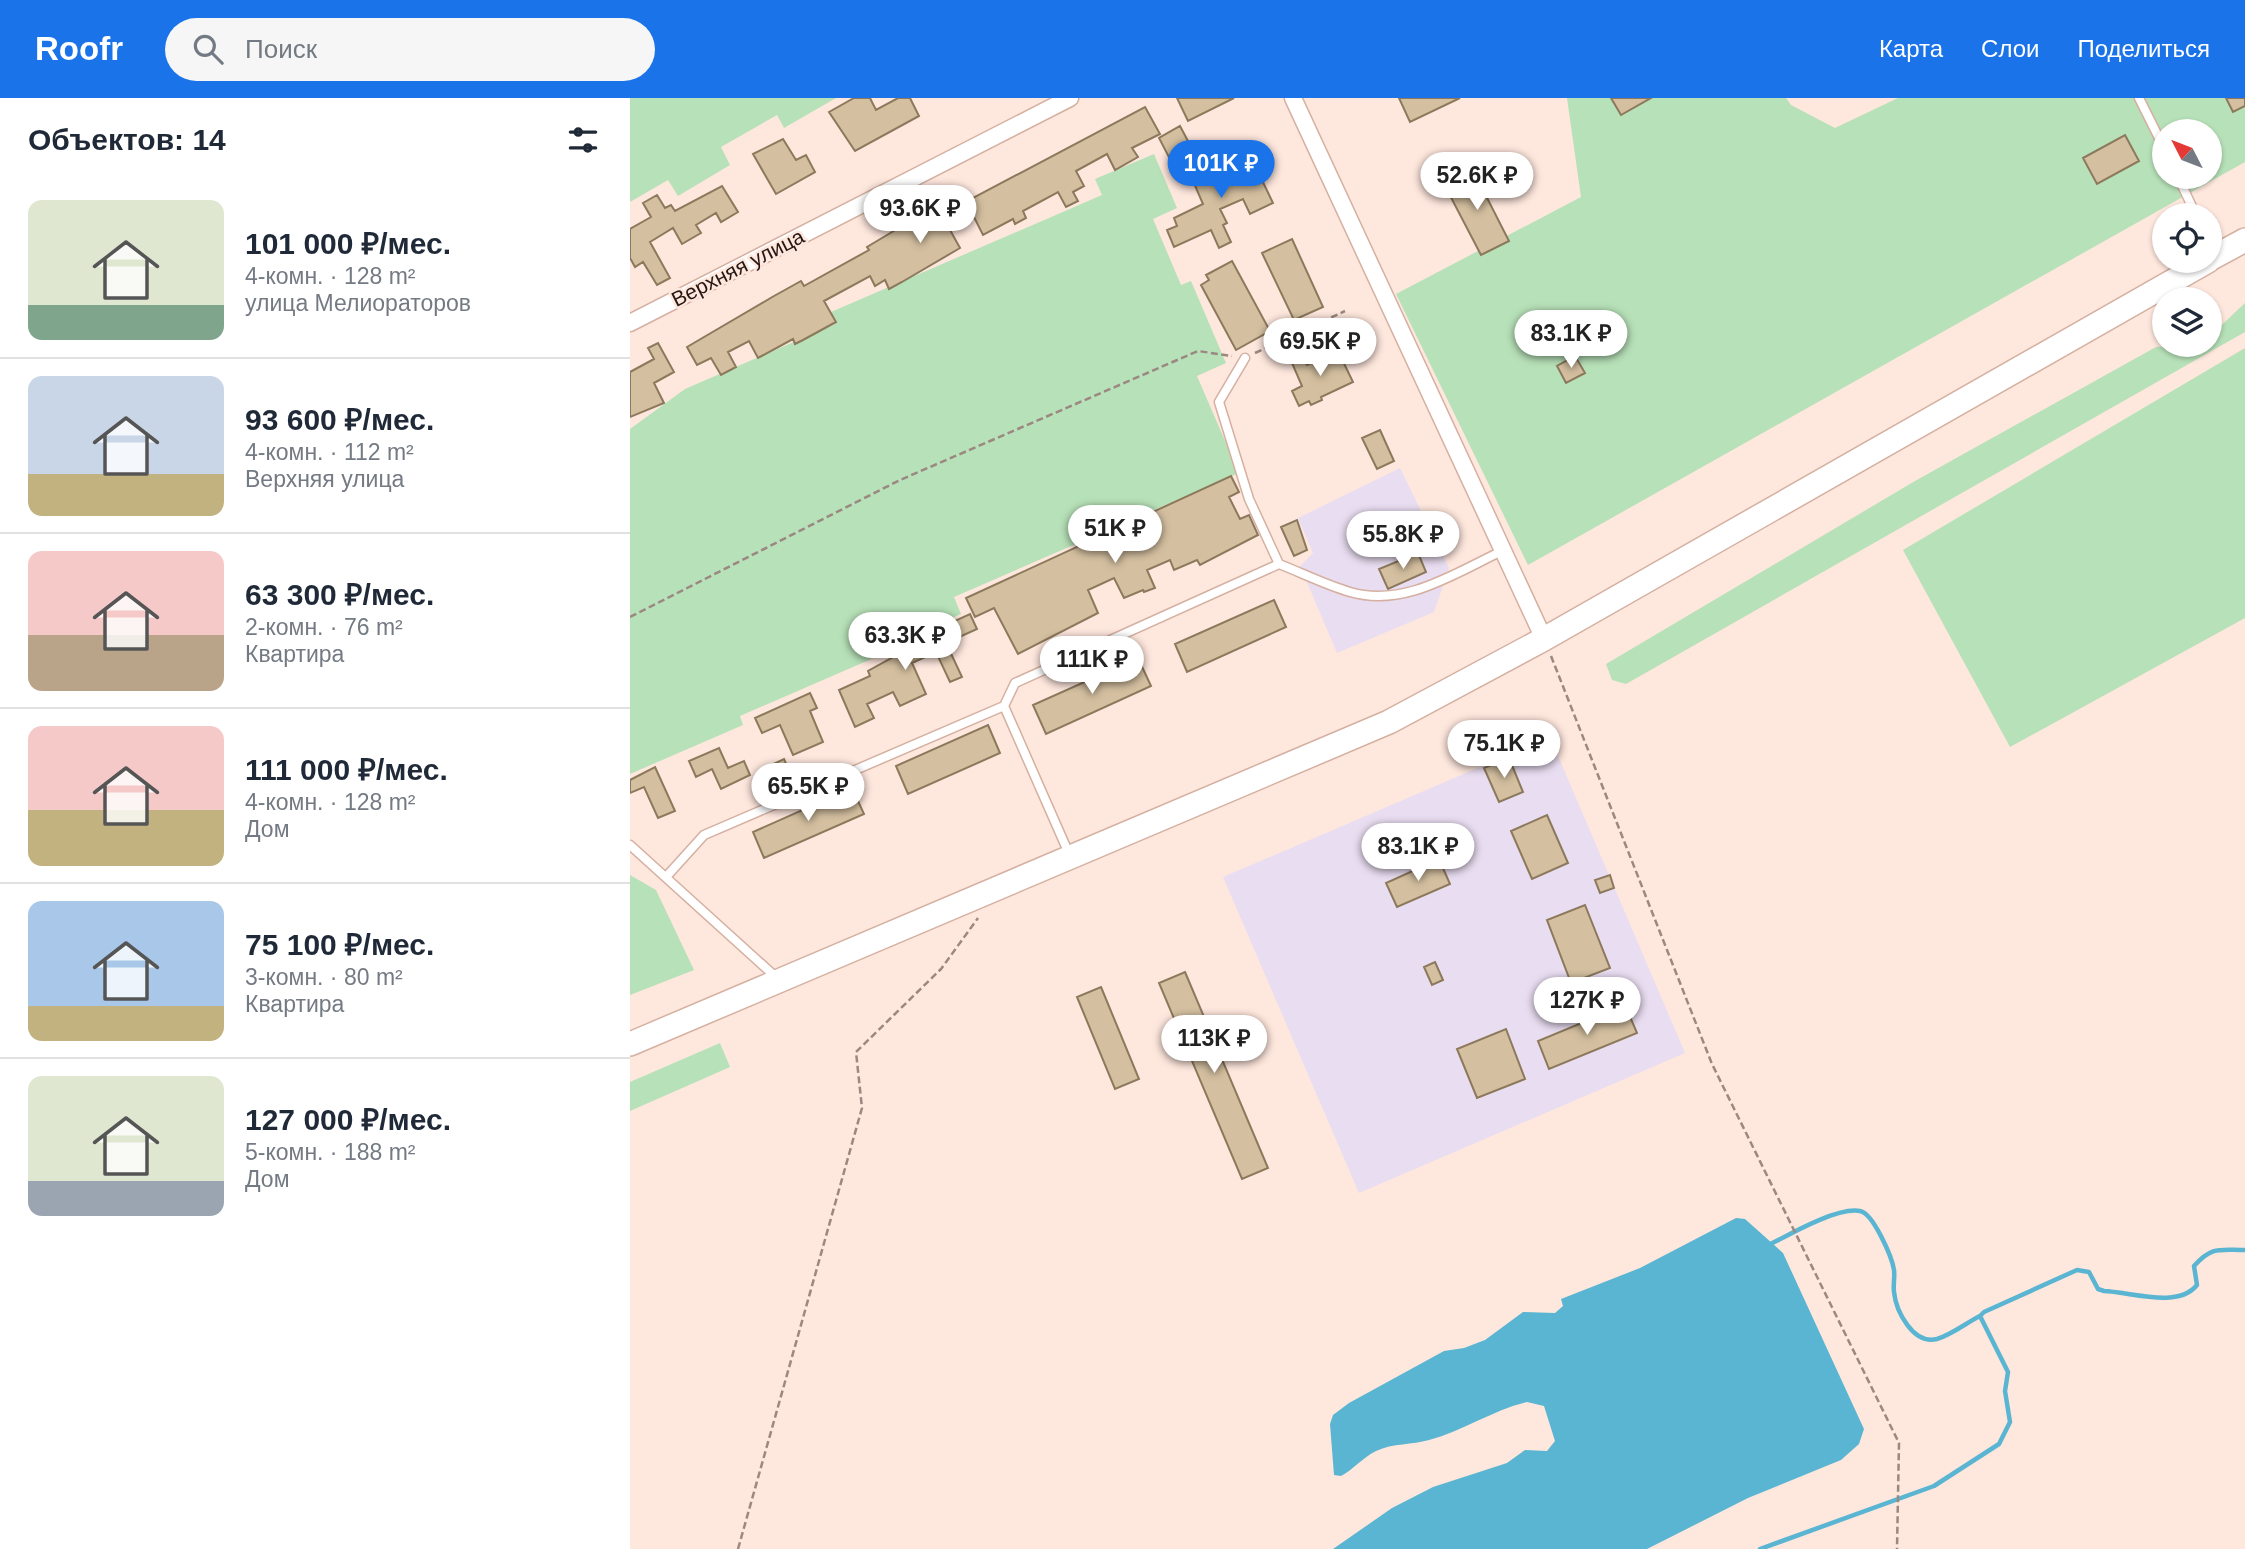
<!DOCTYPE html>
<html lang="ru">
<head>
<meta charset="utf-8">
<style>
  body { margin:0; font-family:Arial,sans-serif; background:#f6f6f7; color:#1f2937; height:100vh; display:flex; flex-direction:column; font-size:26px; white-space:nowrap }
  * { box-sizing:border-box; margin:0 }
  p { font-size:23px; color:#747a83 }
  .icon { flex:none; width:38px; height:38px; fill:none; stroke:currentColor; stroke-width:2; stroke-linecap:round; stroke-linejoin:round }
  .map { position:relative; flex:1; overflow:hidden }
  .panel { display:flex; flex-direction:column; background:#fff; width:630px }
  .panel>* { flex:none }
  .needle { width:46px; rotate:312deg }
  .tools { position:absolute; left:1522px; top:21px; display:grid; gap:14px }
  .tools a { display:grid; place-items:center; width:70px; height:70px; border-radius:50%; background:#fff; box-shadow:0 2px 5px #0004; font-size:35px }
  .price { position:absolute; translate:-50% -60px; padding:0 16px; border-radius:24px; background:#fff; color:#222; font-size:23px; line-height:46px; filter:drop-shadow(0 2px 4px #0008) }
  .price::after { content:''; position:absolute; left:50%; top:42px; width:21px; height:16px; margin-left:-10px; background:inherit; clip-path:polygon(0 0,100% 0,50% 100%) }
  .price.current { background:#1a73e8; color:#fff }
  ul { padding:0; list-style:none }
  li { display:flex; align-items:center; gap:21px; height:175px; padding:0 28px }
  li+li { border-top:2px solid #e0e1e3 }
  li span { display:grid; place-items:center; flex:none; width:196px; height:140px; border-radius:14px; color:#555 }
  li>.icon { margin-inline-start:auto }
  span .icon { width:84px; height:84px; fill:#fffc; stroke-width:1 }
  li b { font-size:30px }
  h2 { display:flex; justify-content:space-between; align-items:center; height:84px; padding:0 28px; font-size:30px }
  header { display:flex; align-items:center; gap:42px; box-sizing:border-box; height:98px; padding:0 35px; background:#1a73e8; color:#fff }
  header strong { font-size:33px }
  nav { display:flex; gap:38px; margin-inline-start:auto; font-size:24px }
  .search { width:490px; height:63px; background:#f6f6f7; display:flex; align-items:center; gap:18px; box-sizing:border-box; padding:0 24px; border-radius:38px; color:#747a83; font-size:26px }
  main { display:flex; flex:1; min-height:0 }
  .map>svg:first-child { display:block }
</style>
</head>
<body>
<header>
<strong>Roofr</strong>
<div class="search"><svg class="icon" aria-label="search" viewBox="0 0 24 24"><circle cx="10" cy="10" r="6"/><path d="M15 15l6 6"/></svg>Поиск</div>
<nav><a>Карта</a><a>Слои</a><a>Поделиться</a></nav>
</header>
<main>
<section class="panel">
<h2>Объектов: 14<svg class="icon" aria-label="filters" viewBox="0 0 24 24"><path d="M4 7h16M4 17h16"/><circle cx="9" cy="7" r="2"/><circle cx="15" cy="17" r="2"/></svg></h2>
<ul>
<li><span style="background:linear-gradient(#dfe7d0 75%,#7fa58c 0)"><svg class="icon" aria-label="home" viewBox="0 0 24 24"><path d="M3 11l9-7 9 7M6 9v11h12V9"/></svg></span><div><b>101 000 ₽/мес.</b><p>4-комн. · 128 m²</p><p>улица Мелиораторов</p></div></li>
<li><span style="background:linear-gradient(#c9d6e8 70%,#c2b280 0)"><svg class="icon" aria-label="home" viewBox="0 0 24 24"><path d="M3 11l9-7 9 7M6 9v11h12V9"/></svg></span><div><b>93 600 ₽/мес.</b><p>4-комн. · 112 m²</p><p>Верхняя улица</p></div></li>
<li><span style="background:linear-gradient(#f6c9c9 60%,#b9a48a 0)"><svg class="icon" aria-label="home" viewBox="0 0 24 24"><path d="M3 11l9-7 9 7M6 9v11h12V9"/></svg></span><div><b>63 300 ₽/мес.</b><p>2-комн. · 76 m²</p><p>Квартира</p></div></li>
<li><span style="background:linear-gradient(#f6c9c9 60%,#c2b280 0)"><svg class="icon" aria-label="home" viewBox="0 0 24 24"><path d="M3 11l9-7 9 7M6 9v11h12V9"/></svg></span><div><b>111 000 ₽/мес.</b><p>4-комн. · 128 m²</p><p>Дом</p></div></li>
<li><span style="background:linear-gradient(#a9c7e8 75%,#c2b280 0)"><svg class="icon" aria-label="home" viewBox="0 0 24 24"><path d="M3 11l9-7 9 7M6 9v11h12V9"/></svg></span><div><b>75 100 ₽/мес.</b><p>3-комн. · 80 m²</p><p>Квартира</p></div></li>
<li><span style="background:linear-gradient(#dfe7d0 75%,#9aa5b1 0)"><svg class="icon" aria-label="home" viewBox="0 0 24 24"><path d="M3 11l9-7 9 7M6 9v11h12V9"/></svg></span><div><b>127 000 ₽/мес.</b><p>5-комн. · 188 m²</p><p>Дом</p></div></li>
</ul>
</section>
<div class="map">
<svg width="1615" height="1451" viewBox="0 0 1615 1451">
  <rect width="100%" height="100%" fill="#fee7dd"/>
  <path fill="#e9ddf1" d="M770 370 819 470 804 514 707 555 670 468 683 455 668 420Z
    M920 639 1055 955 729 1095 593 779Z"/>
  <path fill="#b7e1b8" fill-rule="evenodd" d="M0 0H206L154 30 147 17 91 49 100 67 48 98 38 82 0 104Z
    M937 0H1156L1161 7 1205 30 1268 0H1615V64L898 467 766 196 951 99ZM1535 33H1580V79H1535Z
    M524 56 547 110 523 121 551 187 561 183 596 265 567 278 609 375 324 499 331 516 274 541 276 546 110 618 113 627 0 676V331L55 291 205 226 201 214 472 97 465 81Z
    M1615 205V234L996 586 982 582 976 566 1285 383 1526 249 1580 247V238Z
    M1615 250V520L1380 649 1273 452Z
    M0 777 26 792 64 872 0 897Z
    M90 945 100 969 0 1013V984Z"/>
  <path fill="#5ab5d2" d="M1106 1120 1115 1121 1153 1155 1234 1331 1229 1346 1211 1362 1118 1400 1017 1451H703L762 1410 803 1389 877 1365 895 1352 917 1353 925 1343 914 1308 897 1304C863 1312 833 1333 799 1342 782 1347 763 1345 746 1353 732 1360 724 1371 711 1378L704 1377 700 1326 703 1317 719 1305 814 1253 834 1250 855 1242 893 1214 925 1215 933 1208 931 1201 1010 1170Z"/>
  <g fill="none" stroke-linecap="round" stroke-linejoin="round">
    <path stroke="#5ab5d2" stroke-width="4.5" d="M1139 1147C1160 1136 1207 1109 1230 1113 1243 1115 1262 1159 1264 1172 1265 1179 1263 1187 1264 1194 1266 1213 1283 1247 1307 1241 1321 1237 1336 1225 1350 1218
      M1130 1451 1304 1388 1369 1346 1380 1324 1375 1293 1378 1274 1350 1218 1354 1214 1447 1172 1459 1174 1468 1191 1474 1193C1501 1194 1548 1211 1567 1187L1564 1168C1582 1148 1589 1152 1615 1152"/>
  </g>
  <path fill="#d4bfa0" stroke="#8c795c" stroke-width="2" d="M224 0H240L246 12 268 0H280L289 18 225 53 199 14Z
    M547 0H604L558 23Z
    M769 0H830L780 24Z
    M981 0H1021L991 17Z
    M1596 0H1615V8L1603 14Z
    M515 9 530 36 502 50 508 59 485 72 477 56 446 73 454 88 443 94 448 103 436 109 428 94 393 113 396 120 385 126 383 121 353 137 344 119 320 132 330 150 272 184 259 191 255 182 245 188 240 178 194 203 206 224 173 242 165 246 163 241 128 260 119 243 98 254 106 269 91 277 81 260 67 267 57 249 144 198 171 183 174 188 239 152 237 149 287 119 290 123 325 103 328 108Z
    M550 28 559 45 554 48 560 58 543 67 529 40Z
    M1495 37 1509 63 1467 86 1453 60Z
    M153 41 166 62 176 57 185 74 146 96 123 56Z
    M617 51 643 105 620 116 613 101 590 111 597 125 593 127 601 144 589 150 581 132 544 149 537 132 547 128 544 120 573 106 560 76 573 70 578 82 599 73 594 63Z
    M849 71 857 88 852 90 879 143 851 157 815 88Z
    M92 88 108 114 91 124 86 115 66 127 71 135 52 146 43 130 20 144 40 180 27 187 13 164 5 169 0 160V131L21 119 13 105 27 97 35 110 41 107 45 113Z
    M662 141 693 209 664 222 632 155Z
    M602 163 640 233 606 252 571 187 579 182 576 177Z
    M28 245 44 274 24 285 34 305 0 319V274L24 261 18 250Z
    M708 253 723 284 691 299 692 302 681 307 679 303 669 308 662 293 672 288 662 265 673 260 677 267Z
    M945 258 955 275 936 285 927 268Z
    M750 332 764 363 747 371 732 340Z
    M601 378 609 394 599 399 610 421 619 417 628 437 570 467 567 462 544 472 540 462 517 472 525 490 514 494 513 492 494 500 484 480 458 492 468 515 388 556 364 510 345 519 336 500Z
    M667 422 677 452 664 458 651 429Z
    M788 455 796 474 758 491 749 471Z
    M644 502 656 529 557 574 545 546Z
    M340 516 347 531 316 545 332 579 320 584 306 554 282 565 296 596 270 608 263 594 237 606 244 620 225 629 209 592 240 578 238 573 283 548 281 543Z
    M508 560 521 588 416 636 403 607Z
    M180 595 187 610 180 613 193 644 163 657 150 627 132 635 125 620Z
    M358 627 370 655 278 696 266 668Z
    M89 650 98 670 114 663 120 677 91 691 82 671 66 679 59 663Z
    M879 660 893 694 869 704 854 670Z
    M154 661 165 686 148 694 137 669Z
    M25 669 45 713 28 720 14 689 0 695V682Z
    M222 690 234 716 134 760 123 734Z
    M917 717 938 765 902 781 881 733Z
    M809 761 820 786 767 809 756 785Z
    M980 777 984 790 970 795 965 782Z
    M955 807 980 870 941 885 917 822Z
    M805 864 813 882 802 887 794 869Z
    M555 874 638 1070 612 1081 529 885Z
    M471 889 509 981 485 991 447 899Z
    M995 907 1007 935 919 971 908 943Z
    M876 931 895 981 847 1000 827 951Z"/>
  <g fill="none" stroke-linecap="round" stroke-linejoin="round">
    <g stroke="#d5b0a1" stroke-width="11">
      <path id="lane" d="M1509 0 1535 52
        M1548 79 1566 117
        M615 260 589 304 619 401 649 466
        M374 608 440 758
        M0 747 148 881
        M36 779 74 737 374 608 385 585 649 466C672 475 696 487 720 494 774 510 825 475 872 453"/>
    </g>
    <g stroke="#d5b0a1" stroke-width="19">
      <path id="street" d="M663 0 914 541
        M0 225 440 0"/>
    </g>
    <g stroke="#d5b0a1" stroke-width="26">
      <path id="secondary" d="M1580 161 1615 142
        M0 946 759 624 914 541 1578 163"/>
    </g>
    <path stroke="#9b8881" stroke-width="2.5" stroke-dasharray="7 3.5" stroke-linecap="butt" d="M625 255 715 213
      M0 519 270 382 568 253 602 258
      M921 558 1082 966 1269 1345 1267 1451
      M108 1451 232 1010 226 954 311 871 348 820"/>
    <use href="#lane" stroke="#fff" stroke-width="8"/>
    <use href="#street" stroke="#fff" stroke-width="16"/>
    <use href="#secondary" stroke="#fff" stroke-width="23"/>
  </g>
  <g text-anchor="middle" stroke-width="5" stroke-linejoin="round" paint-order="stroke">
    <g font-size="21" fill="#241611" stroke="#fee7dd">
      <text transform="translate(108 170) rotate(-27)" y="7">Верхняя улица</text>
    </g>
  </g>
</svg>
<div class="tools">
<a><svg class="needle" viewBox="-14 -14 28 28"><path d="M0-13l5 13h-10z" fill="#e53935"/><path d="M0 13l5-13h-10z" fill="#747a83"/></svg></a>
<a><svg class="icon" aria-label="locate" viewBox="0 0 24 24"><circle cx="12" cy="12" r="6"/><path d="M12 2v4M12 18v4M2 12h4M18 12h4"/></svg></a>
<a><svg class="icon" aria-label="layers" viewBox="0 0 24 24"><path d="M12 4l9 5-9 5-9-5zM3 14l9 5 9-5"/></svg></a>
</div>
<b class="price current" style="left:591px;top:102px">101K ₽</b>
<b class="price" style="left:847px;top:114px">52.6K ₽</b>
<b class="price" style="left:290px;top:147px">93.6K ₽</b>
<b class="price" style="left:941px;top:272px">83.1K ₽</b>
<b class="price" style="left:690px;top:280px">69.5K ₽</b>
<b class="price" style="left:485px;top:467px">51K ₽</b>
<b class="price" style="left:773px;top:473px">55.8K ₽</b>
<b class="price" style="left:275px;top:574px">63.3K ₽</b>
<b class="price" style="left:462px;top:598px">111K ₽</b>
<b class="price" style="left:874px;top:682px">75.1K ₽</b>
<b class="price" style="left:178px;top:725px">65.5K ₽</b>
<b class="price" style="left:788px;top:785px">83.1K ₽</b>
<b class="price" style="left:957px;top:939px">127K ₽</b>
<b class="price" style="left:584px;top:977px">113K ₽</b>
</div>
</main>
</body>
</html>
